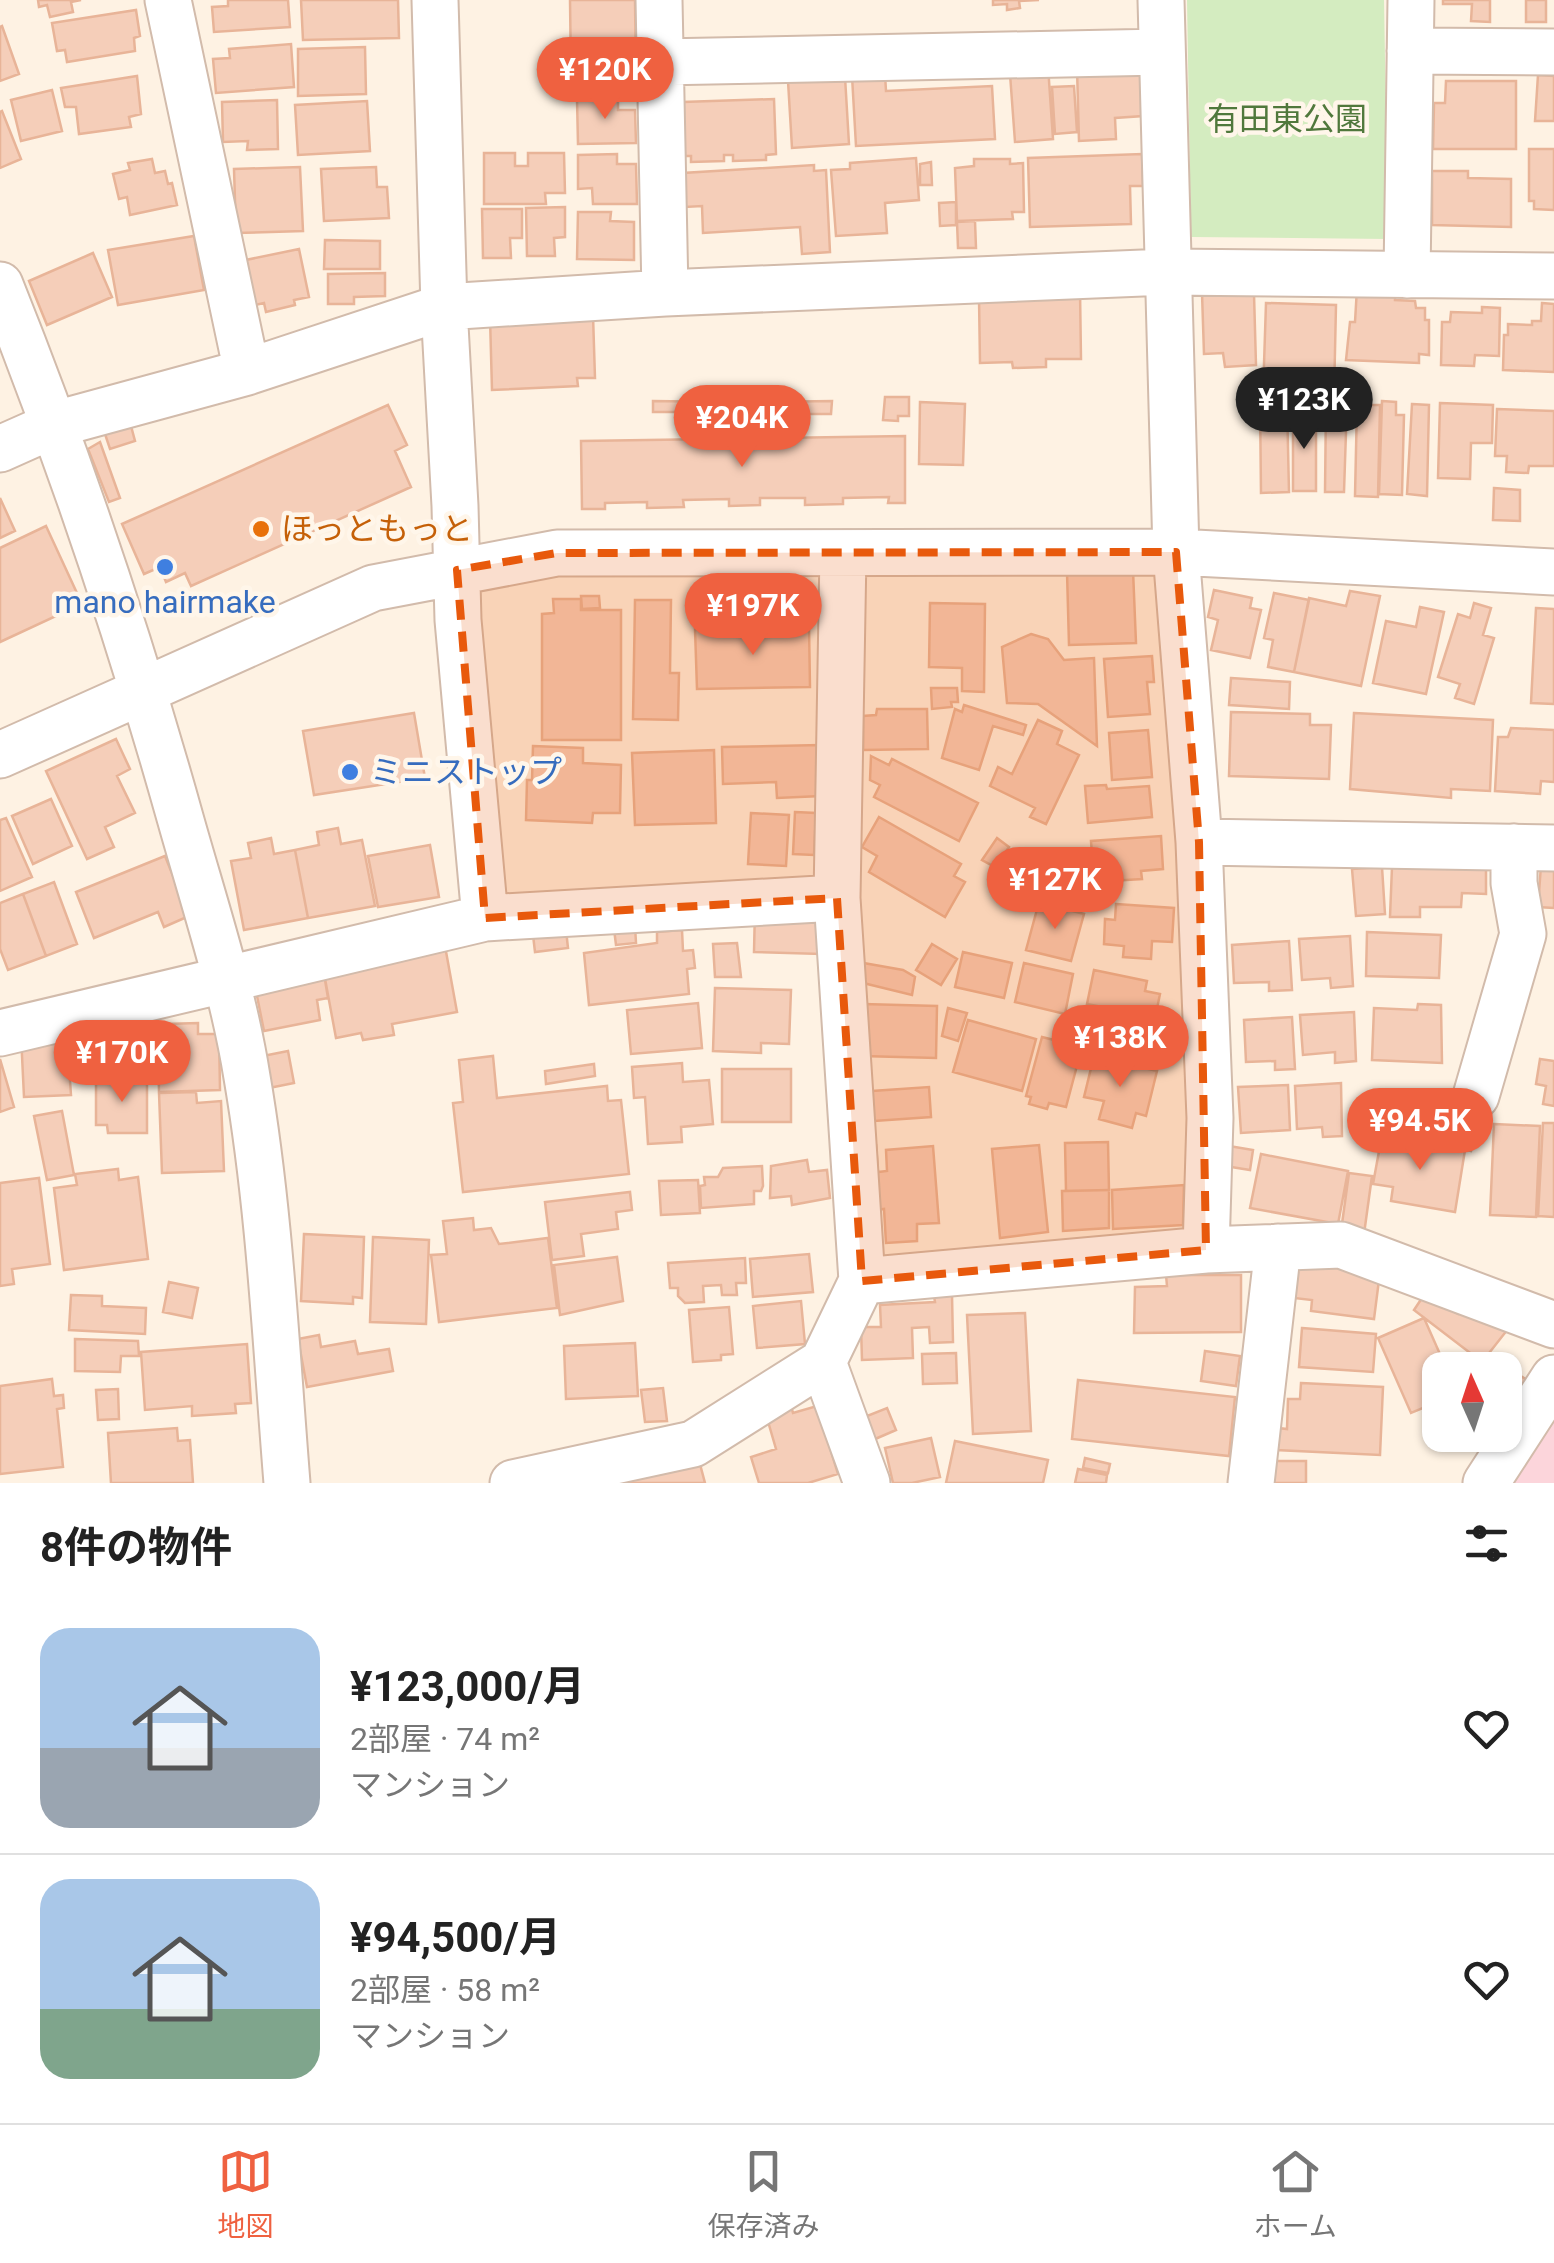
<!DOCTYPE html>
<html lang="ja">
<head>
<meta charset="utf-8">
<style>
  body { margin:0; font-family:Roboto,"Noto Sans JP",sans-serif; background:#f2f2f2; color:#222; height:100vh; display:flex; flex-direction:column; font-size:38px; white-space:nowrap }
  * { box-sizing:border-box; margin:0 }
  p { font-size:32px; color:#767676 }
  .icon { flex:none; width:55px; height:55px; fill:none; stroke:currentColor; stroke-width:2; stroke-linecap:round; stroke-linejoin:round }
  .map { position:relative; height:1483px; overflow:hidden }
  .side { display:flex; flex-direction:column; background:#fff; flex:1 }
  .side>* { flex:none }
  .needle { width:65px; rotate:357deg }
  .controls { position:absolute; left:1422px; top:1352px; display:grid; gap:20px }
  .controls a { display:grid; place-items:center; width:100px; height:100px; border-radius:20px; background:#fff; box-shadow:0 2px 8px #0004; font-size:50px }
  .price { position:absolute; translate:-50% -85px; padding:0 22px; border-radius:35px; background:#ef6140; color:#fff; font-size:32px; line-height:65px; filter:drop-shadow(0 2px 5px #0008) }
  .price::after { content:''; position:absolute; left:50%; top:60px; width:30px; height:22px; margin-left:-15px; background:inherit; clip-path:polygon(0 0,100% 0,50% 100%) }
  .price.selected { background:#222; color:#fff }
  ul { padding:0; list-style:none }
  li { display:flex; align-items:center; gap:30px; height:250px; padding:0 40px }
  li+li { border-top:2px solid #e0e0e0 }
  li span { display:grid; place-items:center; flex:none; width:280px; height:200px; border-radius:30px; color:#555 }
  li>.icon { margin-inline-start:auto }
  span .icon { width:120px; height:120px; fill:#fffc; stroke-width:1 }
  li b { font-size:42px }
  h2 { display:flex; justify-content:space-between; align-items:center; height:120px; padding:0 40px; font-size:42px }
  .tabs { display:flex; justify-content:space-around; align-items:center; height:140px; border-top:2px solid #e0e0e0; background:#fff; font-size:28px; color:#767676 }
  .tabs a { display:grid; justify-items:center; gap:5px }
  .tabs .selected { color:#ef6140 }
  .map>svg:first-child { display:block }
</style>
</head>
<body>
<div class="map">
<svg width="1554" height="1483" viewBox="0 0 1554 1483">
  <rect width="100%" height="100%" fill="#fef2e3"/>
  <path fill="#fcd5db" d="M1554 1392V1483H1499Z"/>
  <path fill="#d4ecc0" d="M1187 0H1384L1388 239 1191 237Z"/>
  <path fill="#f5ceb9" stroke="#e8b498" stroke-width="2.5" d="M38 0H81L71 2 73 12 50 17 47 5 39 7Z
    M228 0H288L290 27 214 32 212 7 228 6Z
    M301 0H398L399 38 303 40Z
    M570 0H635L636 74 571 75Z
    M993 0H1039L1019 1 1020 8 1007 10V4L993 5Z
    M1443 0H1490V22L1471 21 1472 4H1443Z
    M1526 0H1546V22H1526Z
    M136 10 140 36 134 38 135 51 67 62 65 50 57 51 52 23Z
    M2 26 19 74 0 81V27Z
    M291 44 294 87 216 93 213 59 230 58 229 49Z
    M365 47 366 94 298 96V49Z
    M1048 66 1053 139 1015 142 1010 74Z
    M1077 68 1141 73 1143 116 1115 118 1116 139 1079 141Z
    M885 74 886 91 992 86 995 139 856 146 852 76Z
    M1538 75 1554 76V121H1535Z
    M137 76 141 114 129 117 131 127 79 134 76 107H65L61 88Z
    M845 77 849 144 792 148 788 81Z
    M1446 81H1516V149H1433L1434 103H1445Z
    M1074 86 1077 132 1055 134 1052 87Z
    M52 90 62 131 21 141 11 100Z
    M618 98V110H635L636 143 578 144 577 99Z
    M774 99 776 154 766 155V160L733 161V155H724V161L691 162V156H685L683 102Z
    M277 100 278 149 247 150 248 141 223 142 222 102Z
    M367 101 370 151 298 155 295 105Z
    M2 111 21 159 0 168V112Z
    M1529 149H1554V210L1534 209V201H1529Z
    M484 153H515V166H528V153H564L565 193H545L546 204H484Z
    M617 154V164H636L637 204H593L592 188 578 189V155Z
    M1142 154 1143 186H1130L1131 224 1030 227 1028 158Z
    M916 158 919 200 885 203 887 233 836 236 831 170 850 169V163Z
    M152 159 155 173 165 171 168 184 172 183 177 205 130 215 127 197 119 199 113 174 130 170 128 163Z
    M974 159H1010V164L1023 163 1024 212H1012L1013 219 957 221 955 168 974 166Z
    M931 162 932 185H920V164Z
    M814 165V171L826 170 830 252 802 254 800 227 703 233 702 206 685 207 683 173Z
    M300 167 303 231 236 233 234 169Z
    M376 167 377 187H387L389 218 324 221 321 169Z
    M1432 171H1468V178L1511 179V227L1432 225Z
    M956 202V225L940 226 939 203Z
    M565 207V237L554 238 555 256H527L526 208Z
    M482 209H522V238H510L511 258H483Z
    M578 212H611L610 221 634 222V260L577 259Z
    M975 221 976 248H958L957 222Z
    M194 236 204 290 118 305 108 250Z
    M325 240 380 241V269H324Z
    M299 249 309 297 294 300 295 305 266 312 264 303 251 306 241 261Z
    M93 253 112 297 47 325 29 281Z
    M385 273V296L354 297V304H328V274Z
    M1357 288H1395V300L1415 301 1416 308H1425V320H1429V355L1419 354V363L1346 360 1350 322H1355Z
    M1080 290 1081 359H1046V367L1013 368 1012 362 980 363 979 298Z
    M1202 293 1254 294 1256 365 1225 367 1223 353 1204 354Z
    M1266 303 1336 305 1334 397 1263 395Z
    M1542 303 1554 304V372L1503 370 1504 335H1508V324L1532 325V321H1541Z
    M1482 307 1500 308 1499 356 1475 355 1474 366 1441 365 1442 322H1450L1451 312 1482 313Z
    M593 315 595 378H577L578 386 492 390 490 318Z
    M885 397H909V416H898V421L883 420Z
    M653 401 725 402V412H653Z
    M832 401 831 414H765L763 402Z
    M1382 401 1396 402V415H1404L1402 495 1379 494Z
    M920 402 965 404 963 465 919 464Z
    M1347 402 1344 492H1325L1326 403Z
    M1260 403H1287L1289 492 1261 493Z
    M1440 403 1493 405 1492 443H1471L1470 479 1438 478Z
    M1412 404 1429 405 1427 496 1407 494Z
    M388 405 407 445 395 451 411 487 191 586 185 573 166 582 160 567 144 574 122 524Z
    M1357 405H1380L1378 497 1355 496Z
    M1497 409 1554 411V466H1529L1528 473 1506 472 1507 456H1495Z
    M1293 413 1316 414V491H1293Z
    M131 426 135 441 110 449 105 434Z
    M905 436V503H888L889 497 843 498V504L805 505V498H760V505L729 506V499L683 500 684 507 647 508V502L605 503V509H582L581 441Z
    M100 442 120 498 109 502 88 449Z
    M1494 488 1520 490V521L1493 520Z
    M0 498 15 531 0 538Z
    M46 526 82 604 0 642V548Z
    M1133 570 1136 643 1069 645 1067 572Z
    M1214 590 1252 598 1250 608 1261 610 1250 658 1211 650 1218 620 1208 617Z
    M1350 591 1380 596 1361 686 1294 672 1309 598 1346 606Z
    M1274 593 1309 600 1294 672 1268 667 1273 640 1264 638Z
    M581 596H599L600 608 582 609Z
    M553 599H581V610H621V740H542V614L554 613Z
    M635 600H671L670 673H679L678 720 633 719Z
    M930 603 985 604 984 692 962 691V668L929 667Z
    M1474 603 1491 608 1483 635 1494 638 1474 704 1455 698 1460 684 1438 677 1458 614 1470 618Z
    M1420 607 1444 612 1426 694 1373 683 1386 621 1416 627Z
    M1536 608 1554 609V704L1531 703Z
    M809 627 810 687 697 689 695 629Z
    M1031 634 1048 639 1064 660 1094 658 1097 746 1038 704 1007 703 1002 647Z
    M1152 656 1154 682H1147L1150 714 1108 717 1104 659Z
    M1231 678 1290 682 1289 709 1229 705Z
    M931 688H957L958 702H951L952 707 932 709Z
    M964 705 1026 725 1023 735 993 726 979 770 942 758 955 709 962 712Z
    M877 709H927L928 749 863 750V716L876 715Z
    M1231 712 1310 714V725H1331L1329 779 1229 776Z
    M414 713 425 778 314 795 303 731Z
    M1354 713 1493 720 1490 791 1451 789V798L1350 789Z
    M1038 720 1062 731 1057 744 1079 755 1046 824 1030 817 1035 808 990 786 998 767 1012 774Z
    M1511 728 1554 730V782L1541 781 1540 794 1495 791 1498 737H1508Z
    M1148 730 1152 777 1112 780 1109 733Z
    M116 739 130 769 117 776 135 813 105 827 114 847 87 859 46 771Z
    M820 745 821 796 777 798 776 782 723 784 722 747Z
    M533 746 583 748V763L621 765 620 813H593L592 823 526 820 527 780H532Z
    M714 750 716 823 635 825 632 753Z
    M871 756 889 765 892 759 978 803 959 841 874 797 880 785 870 780Z
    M1106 785 1107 789 1149 786 1152 817 1088 823 1085 786Z
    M51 799 72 846 33 864 12 816Z
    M795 812 816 813 814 855 793 854Z
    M751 813 789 815 786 866 748 864Z
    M879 817 961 864 954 876 965 882 945 917 869 872 877 856 862 847Z
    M6 818 32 877 0 891V820Z
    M338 828 341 844 362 840 375 906 308 918 295 850 319 845 317 832Z
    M1161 836 1163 869 1141 871 1142 879 1094 882 1091 841Z
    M271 838 274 854 295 850 308 918 244 930 231 861 251 858 248 843Z
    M997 838 1009 847 995 867 982 860Z
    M430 845 439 897 378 907 368 856Z
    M165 856 189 916 164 927 158 912 94 938 76 892Z
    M1541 865 1554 866V908L1538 907Z
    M1382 867 1385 914 1356 916 1352 869Z
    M1392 867 1486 869V894L1462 893 1461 907H1420V917H1390Z
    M54 882 77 944 46 956 23 894Z
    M23 894 46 956 8 970 0 949V903Z
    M1039 902 1084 914 1071 961 1026 950Z
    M1116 904 1174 908 1172 942 1152 941 1151 959 1123 957 1124 946 1104 944 1105 919 1115 920Z
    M755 908 822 909 821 954 754 952Z
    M635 926 636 943 616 945 614 929Z
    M566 930 568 948 535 952 533 935Z
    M682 930 683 951 693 950 695 968 687 969 689 994 589 1005 584 953 657 943V932Z
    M1367 932 1441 935 1439 978 1366 976Z
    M1350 936 1353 986 1331 988 1330 978 1302 980 1299 939Z
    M1289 941 1292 990 1269 991V982L1234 983 1232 945Z
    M737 943 741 977H715L713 944Z
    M932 944 957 959 941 985 916 970Z
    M445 946 457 1012 392 1024 394 1035 363 1040 361 1033 336 1038 323 968Z
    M963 952 1012 963 1004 998 955 987Z
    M858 962 903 970 915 977 912 995 855 981Z
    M1024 963 1073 974 1065 1014 1015 1002Z
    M323 968 328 998 317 1000 320 1020 264 1031 254 981Z
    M1094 970 1147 981 1145 991 1160 994 1153 1028 1095 1016 1097 1006 1087 1004Z
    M715 988 791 990 789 1044 761 1043V1053L713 1051Z
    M698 1003 702 1048 631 1054 627 1010Z
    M863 1004 937 1006 936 1058 862 1056Z
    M1418 1004 1441 1005 1442 1063 1372 1060 1374 1008 1417 1010Z
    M948 1008 967 1013 958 1041 942 1036Z
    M1354 1012 1356 1061 1335 1063V1052L1303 1055 1300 1015Z
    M1292 1017 1295 1069 1275 1070V1061L1246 1062 1244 1020Z
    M96 1020H148V1073H106L105 1066 95 1067Z
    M968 1020 1036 1039 1022 1091 953 1072Z
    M198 1023V1034H219L220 1090 159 1092 158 1036H166L165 1024Z
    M21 1035 67 1038 71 1095 24 1097Z
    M1042 1037 1082 1047 1066 1107 1049 1103 1047 1109 1029 1104 1031 1097 1026 1096Z
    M288 1051 294 1083 269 1088 263 1056Z
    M493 1056 497 1098 607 1086 608 1101 621 1100 629 1174 463 1192 453 1103 463 1102 459 1060Z
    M1094 1056 1157 1071 1146 1116 1136 1113 1132 1128 1099 1119 1104 1101 1084 1097Z
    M0 1059 14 1107 0 1112Z
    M1540 1059 1554 1061V1106L1543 1104 1546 1086 1536 1084Z
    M682 1063 683 1082 709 1080 713 1124 681 1127 682 1142 648 1144 645 1097 634 1098 632 1067Z
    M594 1064 595 1076 546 1084 545 1071Z
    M722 1069H791V1122H722Z
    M96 1078H147V1133H108L107 1125H96Z
    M1341 1083 1342 1136 1323 1137 1322 1127 1297 1129 1295 1086Z
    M1288 1085 1290 1130 1241 1133 1238 1087Z
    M929 1087 931 1117 860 1122 858 1092Z
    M196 1092 197 1103 221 1101 224 1171 162 1173 159 1093Z
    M62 1111 74 1175 47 1180 34 1116Z
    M1447 1113 1477 1119 1471 1151 1440 1145Z
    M1543 1123H1554V1217L1538 1216Z
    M1494 1124 1540 1126 1536 1217 1490 1215Z
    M1382 1135 1465 1150 1455 1212 1391 1201 1393 1187 1373 1184Z
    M1108 1142 1109 1190 1066 1191 1065 1143Z
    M876 1144 878 1172 887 1171 886 1150 933 1146 939 1223 917 1224V1241L886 1243 884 1209 867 1211Z
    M1039 1145 1048 1232 1000 1238 992 1149Z
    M1229 1146 1253 1150 1250 1170 1225 1166Z
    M1261 1154 1348 1171 1338 1224 1250 1208Z
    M807 1160 809 1172 827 1170 830 1198 792 1205 791 1196 770 1198 771 1166Z
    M762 1166 763 1186 761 1191H754V1204L701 1208 700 1186 705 1185 704 1177H718L723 1168Z
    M118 1169 119 1180 138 1177 148 1259 64 1270 54 1188 77 1185 75 1174Z
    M1349 1173 1372 1176 1364 1234 1341 1231Z
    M39 1178 50 1264 12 1269 14 1284 0 1286V1183Z
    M698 1180 700 1213 661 1215 659 1181Z
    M1184 1185 1183 1225 1113 1229 1112 1190Z
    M1109 1190V1228L1063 1231 1062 1191Z
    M630 1192 632 1210 616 1212 618 1229 581 1234 584 1256 552 1260 545 1202Z
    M473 1218 474 1230 491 1228 499 1244 548 1238 557 1308 439 1322 431 1255 447 1254 443 1221Z
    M304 1234 364 1237 362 1298 353 1297V1304L301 1301Z
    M373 1237 429 1240 426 1324 370 1322Z
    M809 1254 813 1292 753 1297 750 1259Z
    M617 1257 623 1301 560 1315 554 1265Z
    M745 1258 746 1283H736L737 1295H722L721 1285 703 1286 704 1302 685 1303 678 1296V1288H670L668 1263Z
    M1299 1262 1380 1272 1374 1319 1311 1311 1312 1300 1294 1298Z
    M1166 1275H1241V1332L1134 1333 1135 1287 1167 1286Z
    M169 1282 198 1288 192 1318 163 1312Z
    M71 1295 102 1296V1306L146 1308 145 1334 69 1330Z
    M952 1295 953 1342 930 1343 929 1327 912 1328 913 1358 862 1360 861 1327H881L880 1305 935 1302 934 1296Z
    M1424 1295 1458 1314 1465 1305 1508 1329 1482 1362 1414 1310Z
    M801 1301 805 1344 757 1348 753 1306Z
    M729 1307 733 1354 721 1355V1360L693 1362 689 1310Z
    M1025 1313 1031 1431 973 1434 967 1315Z
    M1424 1318 1447 1370H1440V1401L1411 1413 1378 1338Z
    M1302 1328 1376 1334 1373 1372 1299 1367Z
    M319 1335 321 1347 355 1341 358 1354 389 1349 393 1371 307 1387 298 1339Z
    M75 1339 138 1341 139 1356H121L120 1372 75 1371Z
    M635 1343 638 1396 566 1399 564 1346Z
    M247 1344 251 1403 235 1404 236 1413 192 1416V1406L145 1410 141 1352Z
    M1205 1351 1240 1356 1236 1386 1201 1381Z
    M956 1353 957 1383 923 1384 922 1354Z
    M1496 1361 1532 1383 1505 1431V1370H1490Z
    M52 1379 54 1396 63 1395 64 1408 57 1409 63 1467 0 1474V1386Z
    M1078 1380 1235 1397 1229 1456 1072 1439Z
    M1301 1383 1383 1387 1380 1455 1276 1450 1278 1428 1287 1429 1288 1399H1300Z
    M663 1388 667 1421 645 1422 641 1390Z
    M118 1389 119 1419 98 1420 96 1390Z
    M789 1399 793 1413 817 1406 838 1474 808 1483H759L751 1457 776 1449 767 1418Z
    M887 1408 896 1430 866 1443 857 1420Z
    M177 1428 178 1441 190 1440 193 1483H111L108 1433Z
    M931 1438 940 1477 912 1483H893L885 1448Z
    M955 1441 1048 1460 1043 1483H946Z
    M696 1449 705 1483H611Z
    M1085 1458 1110 1464 1108 1473 1083 1468Z
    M1274 1461H1306V1483H1274Z
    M1078 1469 1107 1475 1106 1483H1075Z"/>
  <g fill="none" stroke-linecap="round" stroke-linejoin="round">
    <g stroke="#d2bbab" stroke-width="49">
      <path id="minor" d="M168 0 247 372
        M435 0 444 307 455 506 458 620 485 918
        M659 0 665 293
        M1161 0 1176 552 1199 842 1210 1118 1206 1250
        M1410 51 1554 52
        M660 62 1162 52
        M1407 275 1411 0
        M0 285C70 460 130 639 181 821 205 906 233 990 247 1077 270 1211 276 1348 287 1483
        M0 449 56 424 247 372 444 307 665 293 1167 272 1554 276
        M0 755 373 588 557 553 1176 552 1554 572
        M1199 842 1554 848
        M0 1033 485 918 837 898
        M1476 1096 1523 934 1514 883V847
        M862 1281 1206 1250 1341 1245 1554 1325
        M823 1362 867 1483
        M513 1483 693 1444 823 1362 862 1281 837 898 843 553
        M1251 1483 1278 1247
        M1486 1483 1554 1378"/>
    </g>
    <use href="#minor" stroke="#fff" stroke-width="45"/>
  </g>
  <path fill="#e8590c" fill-opacity="0.2" stroke="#e8590c" stroke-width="8" stroke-dasharray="20 12" stroke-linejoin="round" d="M1176 552 1199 842 1206 1250 862 1281 837 898 485 918 457 570 557 553Z"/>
  <circle fill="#e8710a" stroke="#fff6ea" stroke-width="4" cx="261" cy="529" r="10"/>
  <g fill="#3f7fe0" stroke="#fff6ea" stroke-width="4">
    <circle cx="165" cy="567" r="10"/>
    <circle cx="350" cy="772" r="10"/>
  </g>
  <g text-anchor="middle" stroke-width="9" stroke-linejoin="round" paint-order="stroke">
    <g font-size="32" fill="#50783c" stroke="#fff6ea">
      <text x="1287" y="130">有田東公園</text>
    </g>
    <g font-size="32" fill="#c56008" stroke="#fff6ea" text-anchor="start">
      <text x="281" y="540">ほっともっと</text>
    </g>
    <g font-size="32" fill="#366cbe" stroke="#fff6ea">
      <text x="165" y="613">mano hairmake</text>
      <text x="370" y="783" text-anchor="start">ミニストップ</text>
    </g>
  </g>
</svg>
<div class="controls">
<a><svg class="needle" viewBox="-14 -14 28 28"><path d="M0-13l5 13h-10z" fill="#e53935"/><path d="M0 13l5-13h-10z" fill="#767676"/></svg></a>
</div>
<b class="price" style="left:605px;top:122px">¥120K</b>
<b class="price selected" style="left:1304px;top:452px">¥123K</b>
<b class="price" style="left:742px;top:470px">¥204K</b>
<b class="price" style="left:753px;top:658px">¥197K</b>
<b class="price" style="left:1055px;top:932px">¥127K</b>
<b class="price" style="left:1120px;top:1090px">¥138K</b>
<b class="price" style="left:122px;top:1105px">¥170K</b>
<b class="price" style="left:1420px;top:1173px">¥94.5K</b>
</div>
<section class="side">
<h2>8件の物件<svg class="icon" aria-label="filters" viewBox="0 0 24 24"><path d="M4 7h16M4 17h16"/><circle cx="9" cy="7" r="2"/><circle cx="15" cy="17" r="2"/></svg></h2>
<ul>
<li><span style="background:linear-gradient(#a9c7e8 60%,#9aa5b1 0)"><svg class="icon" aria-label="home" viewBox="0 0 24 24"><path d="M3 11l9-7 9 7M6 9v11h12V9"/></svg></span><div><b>¥123,000/月</b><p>2部屋 · 74 m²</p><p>マンション</p></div><svg class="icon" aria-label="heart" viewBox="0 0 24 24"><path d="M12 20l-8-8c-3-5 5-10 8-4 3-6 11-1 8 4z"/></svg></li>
<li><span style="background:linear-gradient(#a9c7e8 65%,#7fa58c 0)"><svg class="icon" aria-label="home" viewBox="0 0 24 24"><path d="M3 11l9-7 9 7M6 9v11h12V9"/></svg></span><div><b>¥94,500/月</b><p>2部屋 · 58 m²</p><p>マンション</p></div><svg class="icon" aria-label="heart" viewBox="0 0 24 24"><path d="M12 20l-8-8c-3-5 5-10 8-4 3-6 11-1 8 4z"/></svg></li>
</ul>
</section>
<nav class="tabs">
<a class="selected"><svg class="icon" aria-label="map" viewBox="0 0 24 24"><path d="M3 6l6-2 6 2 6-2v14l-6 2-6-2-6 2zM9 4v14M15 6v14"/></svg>地図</a>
<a><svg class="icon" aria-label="saved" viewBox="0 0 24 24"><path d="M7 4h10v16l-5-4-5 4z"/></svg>保存済み</a>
<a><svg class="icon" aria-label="home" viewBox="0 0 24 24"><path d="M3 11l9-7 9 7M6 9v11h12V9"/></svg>ホーム</a>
</nav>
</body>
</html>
